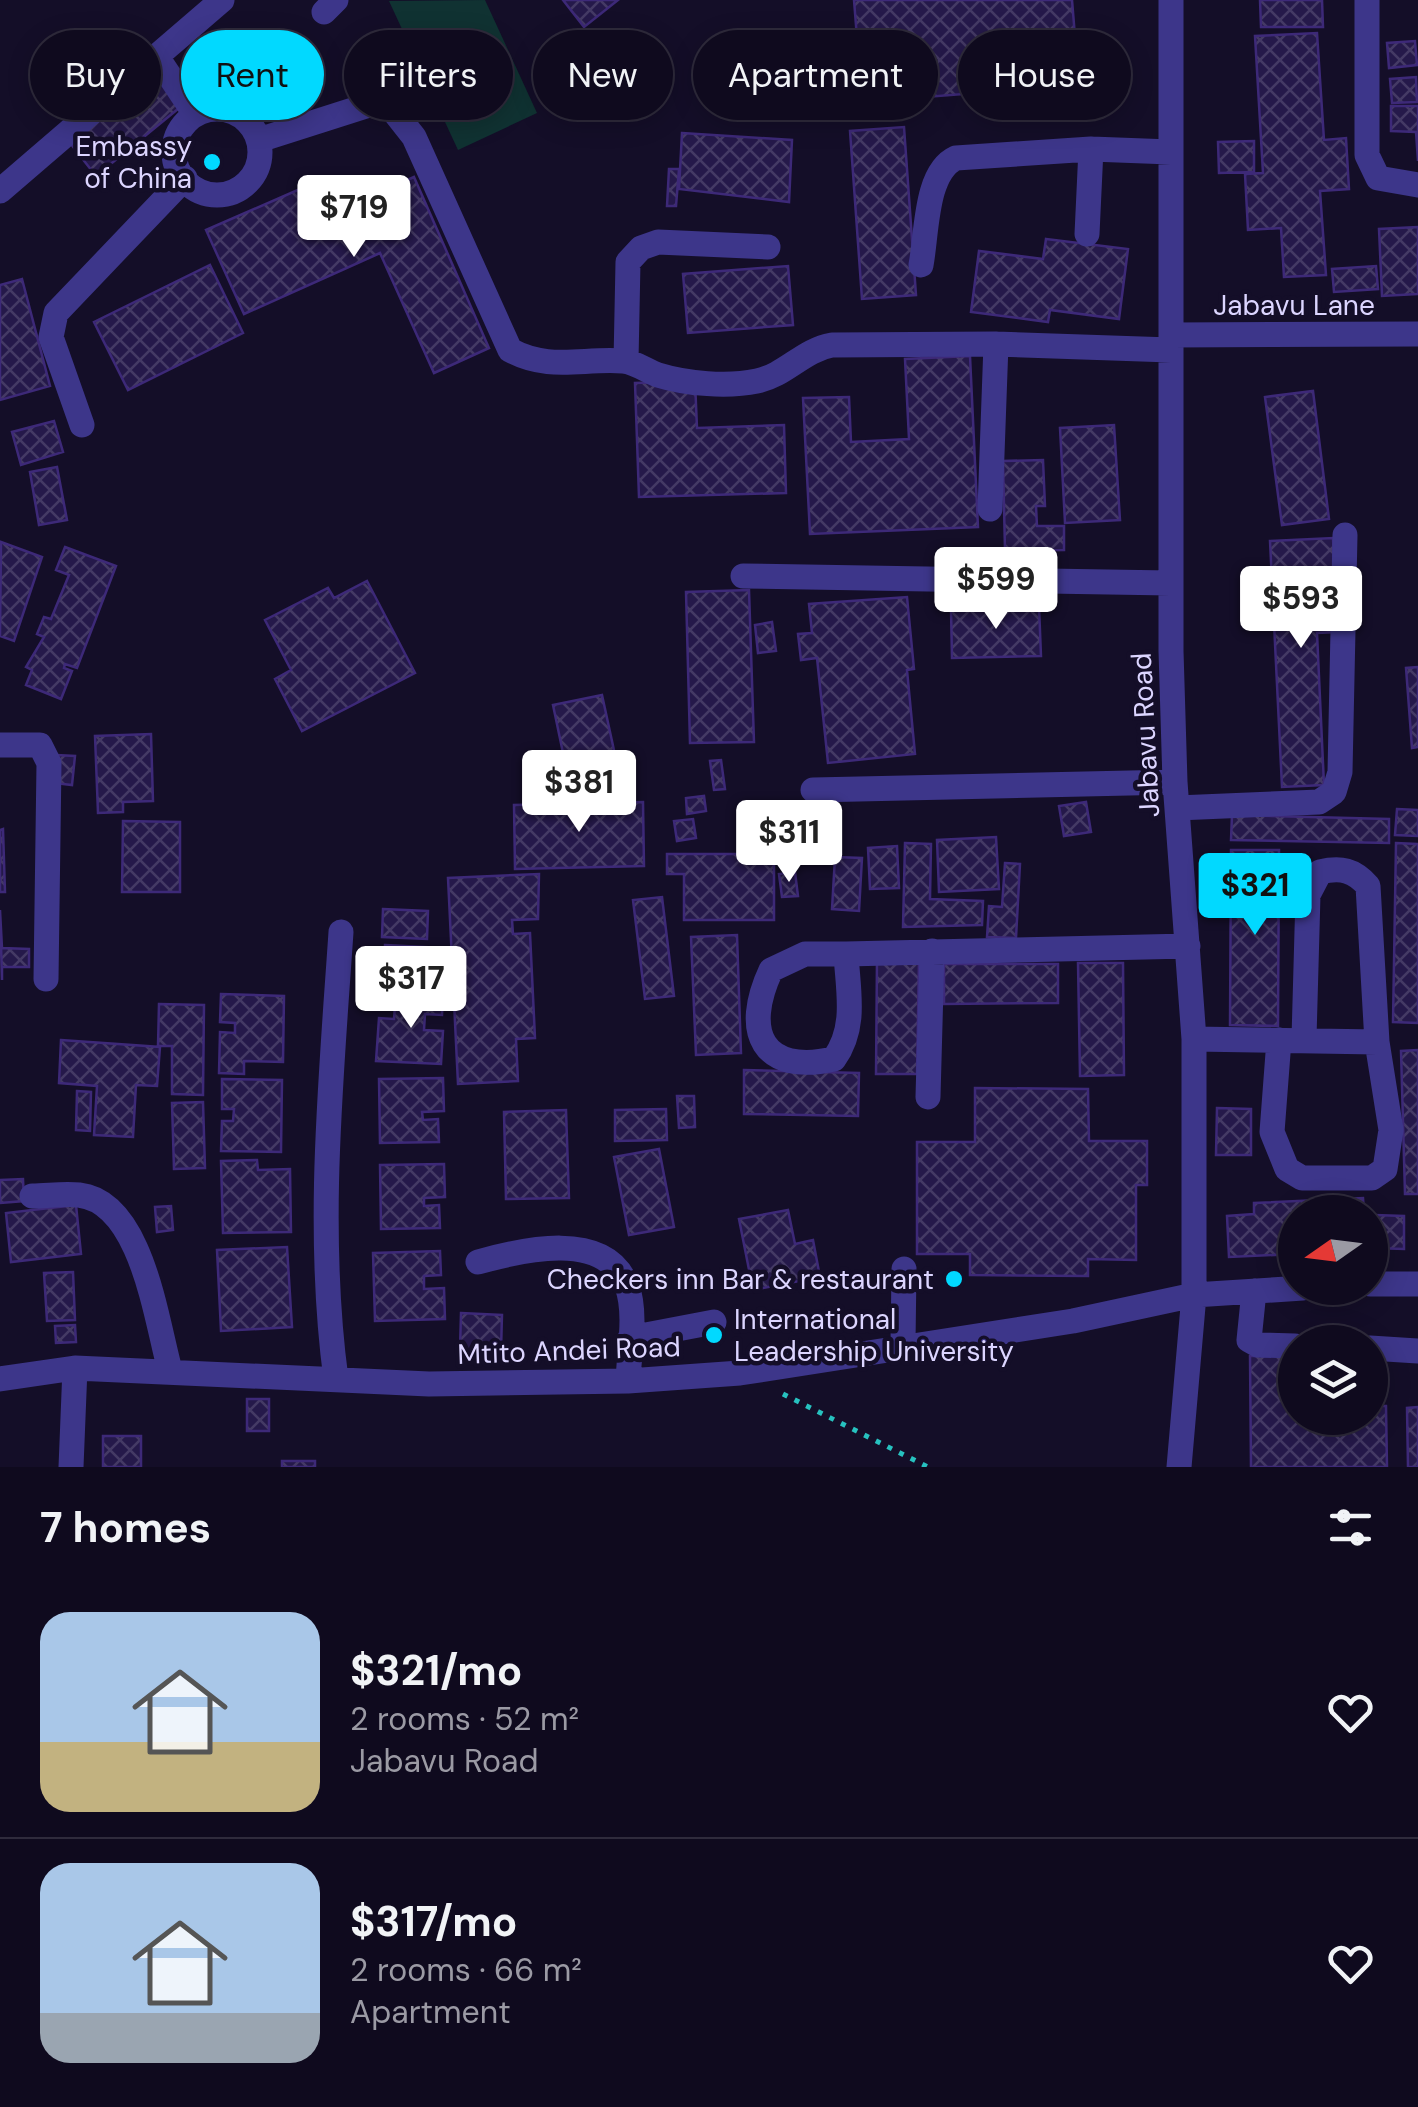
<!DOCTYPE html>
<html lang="en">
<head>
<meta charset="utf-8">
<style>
  body { margin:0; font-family:"DM Sans",sans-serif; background:#1d182b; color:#f1f3f6; height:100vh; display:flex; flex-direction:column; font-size:38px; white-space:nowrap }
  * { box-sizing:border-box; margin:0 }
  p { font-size:32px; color:#9b9aa4 }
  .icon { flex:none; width:55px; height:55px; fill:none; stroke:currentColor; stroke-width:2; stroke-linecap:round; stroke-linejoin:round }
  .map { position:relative; height:1467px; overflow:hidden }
  .panel { display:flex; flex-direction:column; background:#0f0a1e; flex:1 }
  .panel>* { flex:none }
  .banner { position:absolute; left:30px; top:30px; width:1360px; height:90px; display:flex; gap:20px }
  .needle { width:65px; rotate:256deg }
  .fabs { position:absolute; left:1278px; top:1195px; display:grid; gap:20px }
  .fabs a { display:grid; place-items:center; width:110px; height:110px; border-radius:50%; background:#0f0a1e; box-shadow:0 5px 25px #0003,0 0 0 2px #2f2b3c; font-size:50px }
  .price { position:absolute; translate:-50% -85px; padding:0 22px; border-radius:10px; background:#fff; color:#222; font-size:32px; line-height:65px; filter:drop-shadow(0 2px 5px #0008) }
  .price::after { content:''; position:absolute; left:50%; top:60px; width:30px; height:22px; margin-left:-15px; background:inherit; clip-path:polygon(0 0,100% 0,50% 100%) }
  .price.active { background:#01d9ff; color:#111 }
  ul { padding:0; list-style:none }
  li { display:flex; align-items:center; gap:30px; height:250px; padding:0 40px }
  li+li { border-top:2px solid #2f2b3c }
  li span { display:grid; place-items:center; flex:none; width:280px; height:200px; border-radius:30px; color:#555 }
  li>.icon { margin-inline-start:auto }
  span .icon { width:120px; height:120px; fill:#fffc; stroke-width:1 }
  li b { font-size:42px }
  h2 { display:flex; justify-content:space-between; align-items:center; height:120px; padding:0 40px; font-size:42px }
  .pill { padding:0 35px; border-radius:45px; background:#0f0a1e; box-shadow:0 5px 25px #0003,0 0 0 2px #2f2b3c; font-size:35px; line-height:90px }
  .pill.active { background:#01d9ff; color:#111 }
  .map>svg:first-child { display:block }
</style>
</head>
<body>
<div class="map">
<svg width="1418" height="1467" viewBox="0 0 1418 1467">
  <defs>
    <pattern id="building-cross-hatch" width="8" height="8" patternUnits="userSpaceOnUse" patternTransform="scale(2.5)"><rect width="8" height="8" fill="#25194a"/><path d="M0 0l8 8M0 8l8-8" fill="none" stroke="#443a65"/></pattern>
  </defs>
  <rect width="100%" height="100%" fill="#140e28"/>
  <path fill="#103232" d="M485 0 537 113 458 150 389 1Z"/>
  <path fill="url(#building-cross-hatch)" stroke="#3d2978" stroke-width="2.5" d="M563 0H618L584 27Z
    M854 0H1072L1079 85 862 102Z
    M1260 0H1322L1323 27H1261Z
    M1317 33 1324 140 1346 138 1349 189 1320 191 1326 275 1284 277 1281 228 1248 230 1245 174 1263 173 1255 36Z
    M1415 41 1417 65 1389 68 1387 43Z
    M635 60 657 65 651 92 629 88Z
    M157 72 184 104 96 176 70 143Z
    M1416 77 1417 102 1392 103 1390 79Z
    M1391 106H1418V161L1416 132 1391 131Z
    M904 127 916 295 862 299 850 131Z
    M682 133 792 140 789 202 679 189Z
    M1254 141V172L1219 173 1218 142Z
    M669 169H679L676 206H667Z
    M414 177 489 348 434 373 380 253 244 314 206 230 307 186 321 218Z
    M1418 227V294L1382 296 1379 229Z
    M1046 239 1128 249 1119 319 1050 310 1048 322 971 312 979 251 1043 259Z
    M210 265 243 333 128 390 94 322Z
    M788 266 793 325 688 333 683 274Z
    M1376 266 1378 289 1334 292 1332 269Z
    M22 279 50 386 0 400V285Z
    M970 356 978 527 810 534 803 398 849 397 851 442 909 439 905 359Z
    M695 381 697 428 784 425 786 493 639 497 635 383Z
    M1313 391 1329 519 1282 525 1265 397Z
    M54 421 63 452 21 465 12 432Z
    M1114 425 1120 520 1065 523 1060 428Z
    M1043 460 1045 506H1036L1037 526H1064V550L1005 551 1003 461Z
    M57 467 67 520 39 525 30 472Z
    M1333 538 1337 632 1317 633 1324 785 1282 787 1270 541Z
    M1 542 42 557 14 641 0 636Z
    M65 547 116 566 77 668 65 664 64 668 72 671 61 699 26 685 32 670 26 667 44 637 37 634 44 617 51 619 69 575 56 570Z
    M367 581 415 673 302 731 275 679 291 670 265 620 328 588 334 598Z
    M749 590 754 742 690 743 686 592Z
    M907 597 914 669 907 670 915 754 828 763 817 658 801 660 798 634 812 633 809 604Z
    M1039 606 1041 656 952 658 951 609Z
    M772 622 776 651 758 653 755 625Z
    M1418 667V747L1412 748 1406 668Z
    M602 695 620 778 600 782 598 770 568 777 553 705Z
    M151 734 153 801 123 802V812L98 813 95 736Z
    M56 755 75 756 72 785 54 783Z
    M721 760 725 789 714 790 710 761Z
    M704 796 706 811 687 814 686 798Z
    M643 802 644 866 515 869 514 805Z
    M1086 802 1091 832 1064 836 1059 806Z
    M1397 809 1418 810V836L1395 835Z
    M1232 815 1389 819V843L1231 840Z
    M693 819 696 838 677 841 674 821Z
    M123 821 180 822V892H122Z
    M3 829 5 892H0V830Z
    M996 837 999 889 939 892 937 840Z
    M905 843 931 844 930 899 983 901 982 925 903 927Z
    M1396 843 1418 844V1023L1393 1022Z
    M897 846 899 888 870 889 868 848Z
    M1231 850H1279L1278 1026 1230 1025Z
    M667 854H774V920H684V874H667Z
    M835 857 862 858 859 911 832 909Z
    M1005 863 1020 864 1016 938 987 937 989 906 1002 907Z
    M795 872 798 896 782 897 779 874Z
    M539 874 538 919 512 920 513 934 530 933 535 1038 516 1039 518 1081 458 1084 448 878Z
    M662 897 674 996 645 999 633 900Z
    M383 909 428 911 427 939 382 937Z
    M0 910 2 948 29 949V967H2V980Z
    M737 935 741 1053 696 1055 691 937Z
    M385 945 442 948 441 972 383 970Z
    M877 959 919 960 917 1074H876Z
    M1078 963H1123L1124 1075 1080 1076Z
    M944 964H1058V1003L944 1004Z
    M396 993 443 996 442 1015 425 1014 424 1030 443 1031 441 1064 376 1061 379 1018 394 1019Z
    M221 994 284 996 283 1062 244 1061V1074L219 1073 220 1032 235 1033V1023L220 1022Z
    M159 1004 204 1005 203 1095 172 1094V1046H158Z
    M61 1040 160 1047 157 1086 136 1085 133 1137 94 1135 97 1086 59 1083Z
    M1418 1050V1194H1405L1401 1051Z
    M744 1070 859 1073 858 1116 744 1114Z
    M443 1078 444 1111 422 1112 423 1120 438 1119 439 1142 380 1143 379 1079Z
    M222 1079 282 1080 281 1152 221 1151 222 1121H233L234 1109H222Z
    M975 1088 1088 1089 1089 1141H1147V1185H1136V1260L1088 1259V1276L970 1275V1254H917V1142H975Z
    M77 1091 91 1092 90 1131 76 1130Z
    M677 1096H694L695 1127 679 1128Z
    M203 1102 205 1168 174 1169 172 1103Z
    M1217 1108 1251 1109V1155H1216Z
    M666 1109 667 1140 615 1141V1110Z
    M566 1110 569 1198 506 1199 504 1112Z
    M659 1149 674 1227 629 1235 614 1157Z
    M257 1160 258 1170 290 1169 291 1232 223 1233 221 1161Z
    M444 1164 445 1197 424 1198V1206L439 1205 440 1228 381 1229 380 1165Z
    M23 1179 24 1201 0 1203V1180Z
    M1363 1198 1364 1212H1295V1254L1229 1257 1227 1216 1254 1214V1203Z
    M76 1205 81 1254 11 1262 6 1213Z
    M171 1206 173 1230 157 1232 155 1207Z
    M788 1210 795 1244 813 1240 820 1277 753 1290 739 1219Z
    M1374 1215 1404 1216V1249L1373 1248Z
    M287 1247 292 1327 221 1331 217 1250Z
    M440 1251 441 1275 424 1276V1289L444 1288 445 1319 375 1321 373 1253Z
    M73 1272 75 1320 47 1321 44 1273Z
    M461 1313 502 1315 501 1351 460 1349Z
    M75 1325 76 1342 56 1343 55 1326Z
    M1250 1356H1295V1418H1370V1406H1386L1387 1467H1251Z
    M247 1399H269V1431H247Z
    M1418 1407V1467H1408L1407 1408Z
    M103 1436H141V1467H103Z
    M282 1461H315V1467H282Z"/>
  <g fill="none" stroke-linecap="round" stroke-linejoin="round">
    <path stroke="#27c1bf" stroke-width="5" stroke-dasharray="5 8" stroke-linecap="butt" d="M783 1394 928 1467"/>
    <path stroke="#3d368a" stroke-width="25" d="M1171 0V651L1175 782 1194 1039V1295L1179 1467
      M1367 0V155L1378 178 1418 185
      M324 12 336 0
      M157 57 195 114
      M174 152a43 43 0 1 1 86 0a43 43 0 1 1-86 0Z
      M259 140 375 103 388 104 414 137 510 350C548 371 582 358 623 361 635 362 647 371 658 375 687 384 728 387 757 381 786 375 803 350 832 345L996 344 1171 350
      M0 191 222 0
      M1087 234 1091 149
      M921 265C927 234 925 172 956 158L1091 149 1171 152
      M1171 335 1418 334
      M626 361 628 262 641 248 658 242 768 247
      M82 425 51 337 56 313 185 178
      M990 509 996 344
      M743 576 1170 583
      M0 745H40L49 763 46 979
      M813 790 1175 782
      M1177 808 1319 802 1334 792 1340 772 1345 535
      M805 954H846C848 991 857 1027 834 1059 762 1075 742 1032 771 970Z
      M846 954 1188 946
      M1194 1039 1377 1042 1368 886C1354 870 1341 867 1320 872L1308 895 1304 1038
      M1279 1040 1272 1132 1287 1169 1302 1178H1372L1385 1169 1391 1130 1377 1042
      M928 1097 932 951
      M32 1196C47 1196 64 1193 79 1195 142 1202 156 1320 170 1370
      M478 1262C521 1250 606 1229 627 1286 637 1314 629 1352 628 1381
      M1370 1284H1418
      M1254 1291 1249 1340 1258 1345 1295 1346
      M630 1338 714 1322
      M903 1344 904 1269
      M1370 1348 1418 1351
      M0 1379 75 1368 429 1384 628 1381 740 1373 1073 1321 1194 1295 1303 1288
      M336 1379C316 1231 331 1080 341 932
      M71 1467 75 1368"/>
  </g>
  <g fill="#01d9ff" stroke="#140e28" stroke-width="4">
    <circle cx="212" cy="162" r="10"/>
    <circle cx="954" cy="1279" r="10"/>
    <circle cx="714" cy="1335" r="10"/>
  </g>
  <g text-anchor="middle" stroke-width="9" stroke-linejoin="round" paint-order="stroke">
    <g font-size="28" fill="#dcd5ff" stroke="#140e28" text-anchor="end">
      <text x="192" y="156">Embassy<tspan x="192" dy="32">of China</tspan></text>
      <text x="934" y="1289">Checkers inn Bar &amp; restaurant</text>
      <text x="734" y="1329" text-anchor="start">International<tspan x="734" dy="32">Leadership University</tspan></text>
    </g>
    <g font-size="28" fill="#dcd5ff" stroke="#140e28">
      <text x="1294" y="315">Jabavu Lane</text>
      <text transform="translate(1145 735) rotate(-93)" y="10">Jabavu Road</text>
      <text transform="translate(569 1350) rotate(-2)" y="10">Mtito Andei Road</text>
    </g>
  </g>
</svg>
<div class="fabs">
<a><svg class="needle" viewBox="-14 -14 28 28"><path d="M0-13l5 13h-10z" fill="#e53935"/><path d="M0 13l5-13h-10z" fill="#9b9aa4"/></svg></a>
<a><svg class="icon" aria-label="layers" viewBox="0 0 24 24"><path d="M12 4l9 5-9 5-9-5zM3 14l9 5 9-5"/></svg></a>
</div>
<b class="price" style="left:354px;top:260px">$719</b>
<b class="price" style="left:996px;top:632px">$599</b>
<b class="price" style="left:1301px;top:651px">$593</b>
<b class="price" style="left:579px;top:835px">$381</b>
<b class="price" style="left:789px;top:885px">$311</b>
<b class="price active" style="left:1255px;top:938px">$321</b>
<b class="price" style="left:411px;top:1031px">$317</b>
<div class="banner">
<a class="pill">Buy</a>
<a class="pill active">Rent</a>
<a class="pill">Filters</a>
<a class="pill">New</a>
<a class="pill">Apartment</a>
<a class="pill">House</a>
</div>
</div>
<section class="panel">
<h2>7 homes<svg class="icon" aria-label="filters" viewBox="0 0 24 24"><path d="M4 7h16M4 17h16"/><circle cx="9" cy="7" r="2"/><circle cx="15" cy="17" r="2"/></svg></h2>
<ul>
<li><span style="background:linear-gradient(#a9c7e8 65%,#c2b280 0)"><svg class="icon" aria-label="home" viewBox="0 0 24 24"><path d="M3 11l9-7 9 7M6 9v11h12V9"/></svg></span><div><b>$321/mo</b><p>2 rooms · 52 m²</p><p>Jabavu Road</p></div><svg class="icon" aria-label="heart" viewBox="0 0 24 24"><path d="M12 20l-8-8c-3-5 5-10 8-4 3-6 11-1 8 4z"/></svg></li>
<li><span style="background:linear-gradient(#a9c7e8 75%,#9aa5b1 0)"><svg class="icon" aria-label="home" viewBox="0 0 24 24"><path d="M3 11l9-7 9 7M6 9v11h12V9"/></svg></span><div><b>$317/mo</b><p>2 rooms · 66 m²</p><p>Apartment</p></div><svg class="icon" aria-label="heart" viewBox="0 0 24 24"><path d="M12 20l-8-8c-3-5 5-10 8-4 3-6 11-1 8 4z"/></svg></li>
</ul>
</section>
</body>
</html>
